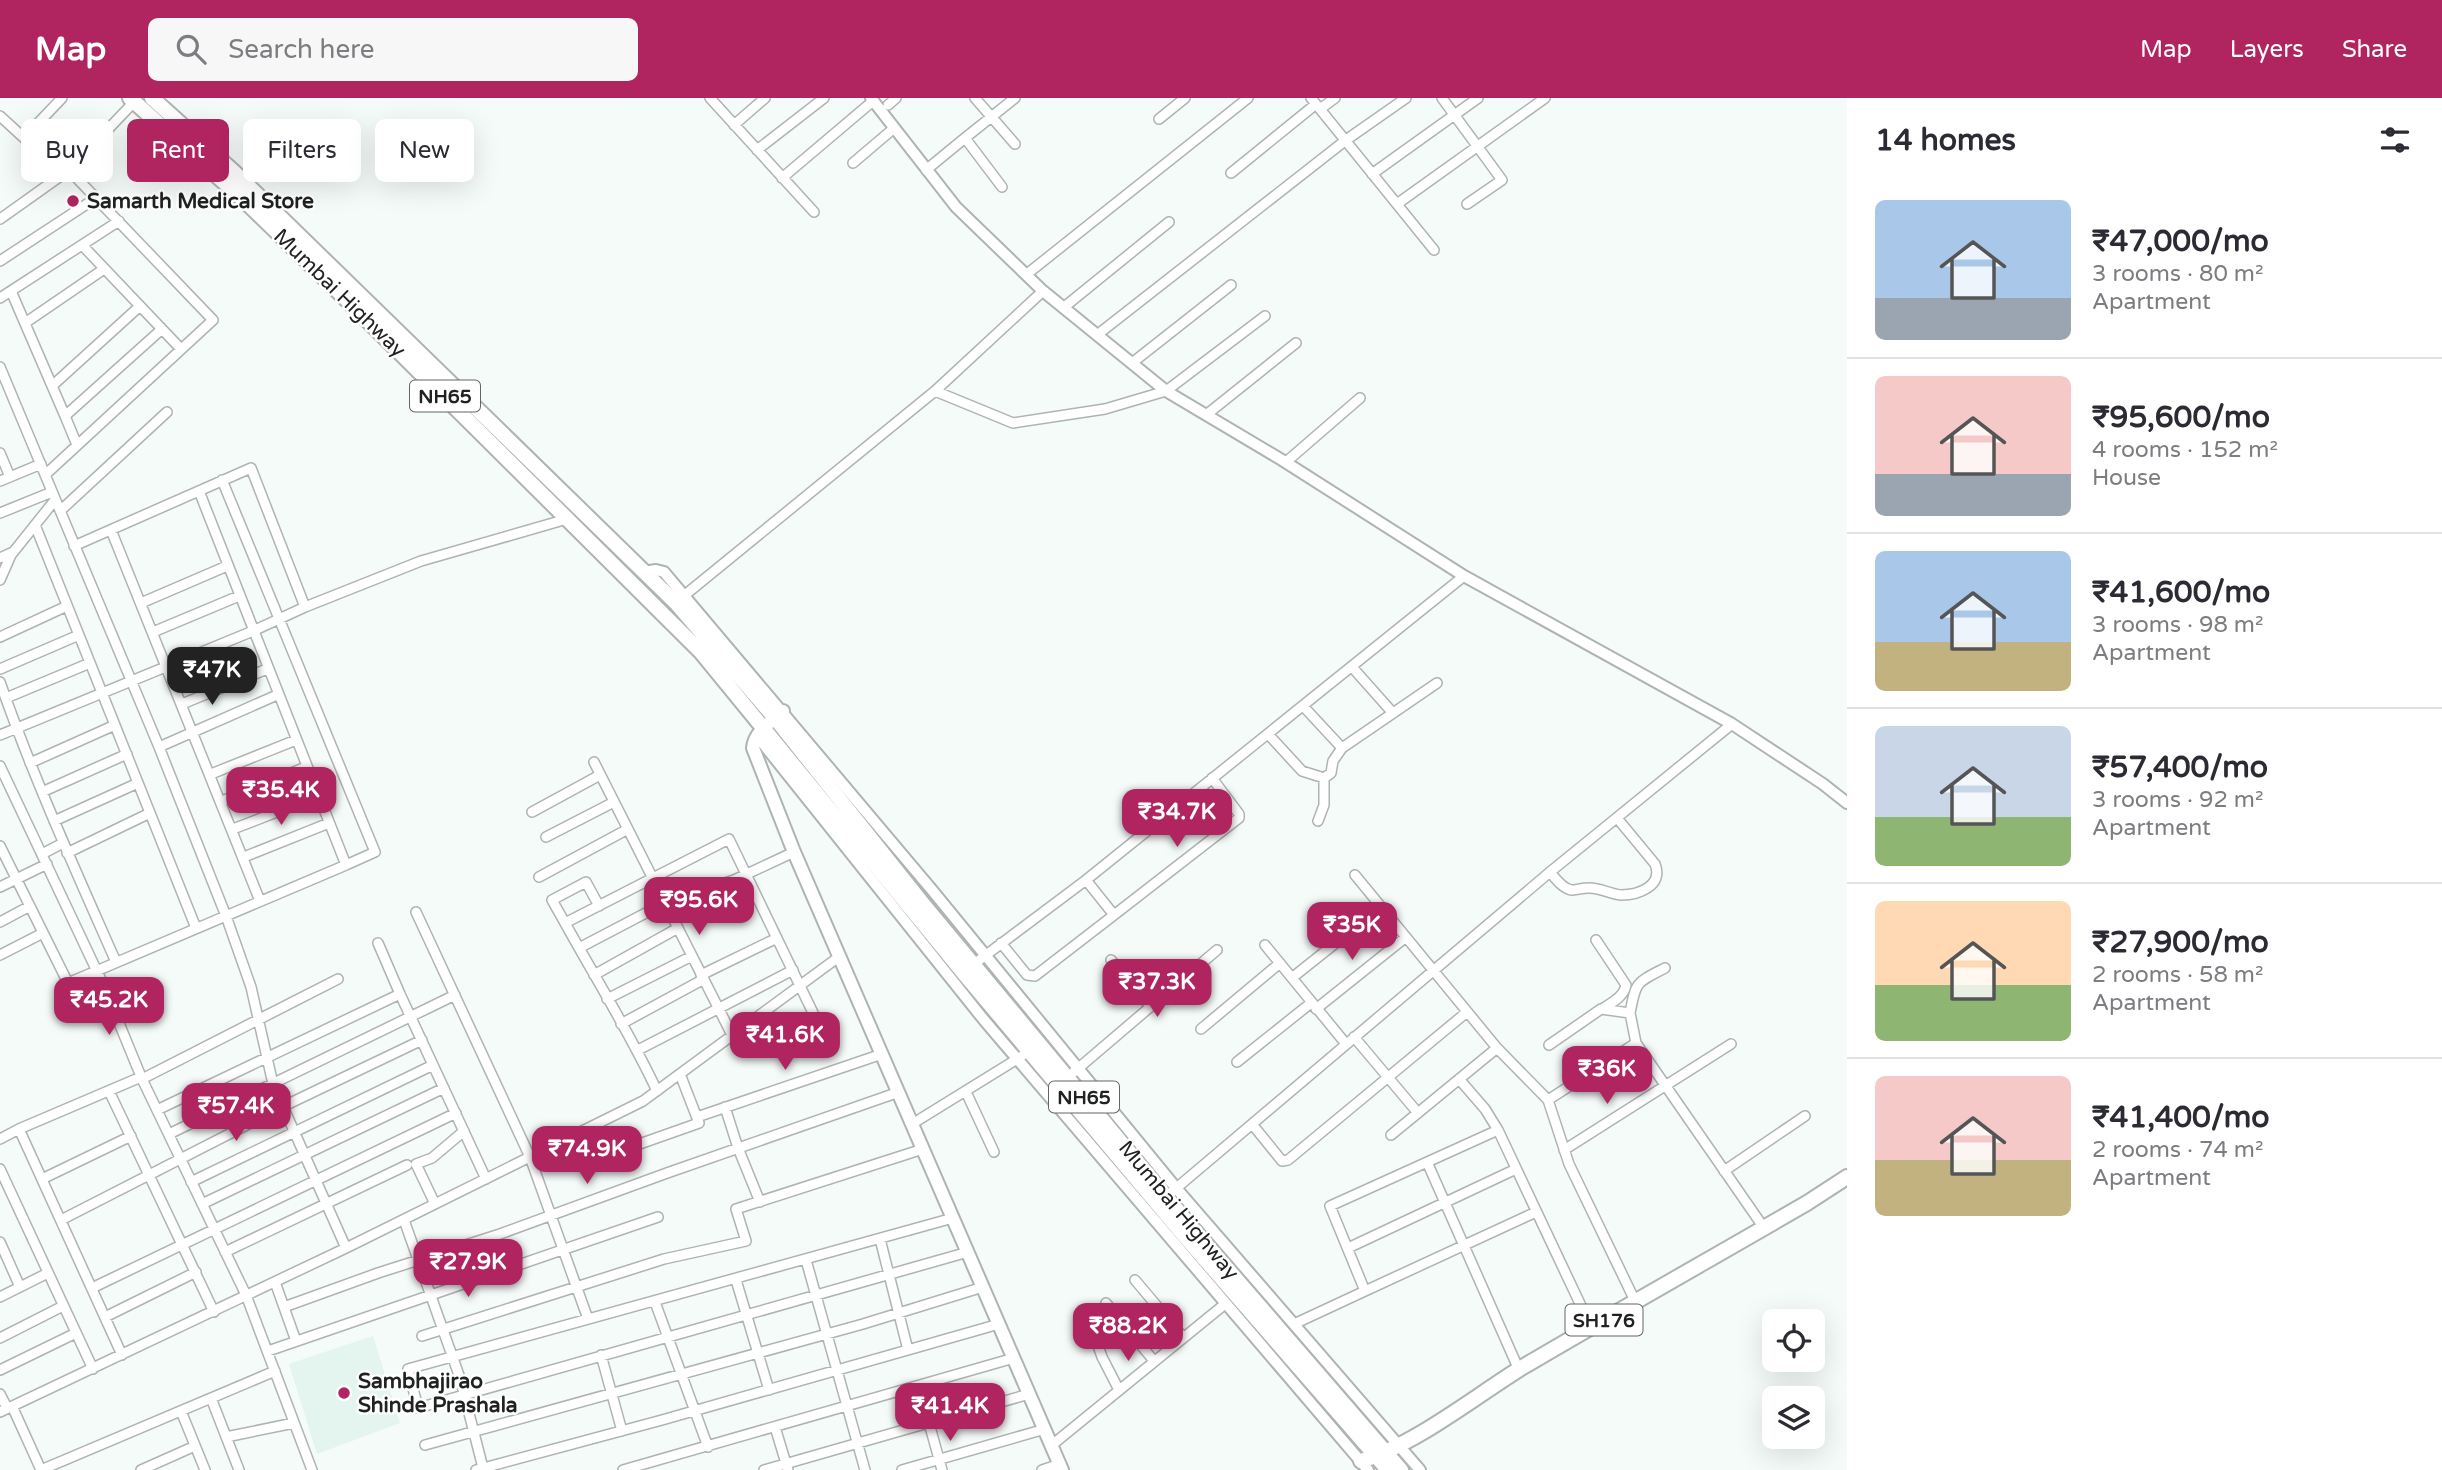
<!DOCTYPE html>
<html lang="en">
<head>
<meta charset="utf-8">
<style>
  body { margin:0; font-family:"Varela Round",sans-serif; background:#f7f7f7; color:#2b2b33; height:100vh; display:flex; flex-direction:column; font-size:26px; white-space:nowrap }
  * { box-sizing:border-box; margin:0 }
  p { font-size:23px; color:#7c7c81 }
  .icon { flex:none; width:38px; height:38px; fill:none; stroke:currentColor; stroke-width:2; stroke-linecap:round; stroke-linejoin:round }
  .map { position:relative; flex:1; overflow:hidden }
  .panel { display:flex; flex-direction:column; background:#fff; width:595px }
  .panel>* { flex:none }
  .banner { position:absolute; left:21px; top:21px; width:665px; height:63px; display:flex; gap:14px }
  .buttons { position:absolute; left:1762px; top:1211px; display:grid; gap:14px }
  .buttons a { display:grid; place-items:center; width:63px; height:63px; border-radius:10px; background:#fff; box-shadow:0 7px 28px #0002; font-size:35px }
  .price { position:absolute; translate:-50% -60px; padding:0 16px; border-radius:14px; background:#b02460; color:#fff; font-size:23px; line-height:46px; filter:drop-shadow(0 2px 4px #0008) }
  .price::after { content:''; position:absolute; left:50%; top:42px; width:21px; height:16px; margin-left:-10px; background:inherit; clip-path:polygon(0 0,100% 0,50% 100%) }
  .price.selected { background:#222; color:#fff }
  ul { padding:0; list-style:none }
  li { display:flex; align-items:center; gap:21px; height:175px; padding:0 28px }
  li+li { border-top:2px solid #e1e1e2 }
  li span { display:grid; place-items:center; flex:none; width:196px; height:140px; border-radius:10px; color:#555 }
  li>.icon { margin-inline-start:auto }
  span .icon { width:84px; height:84px; fill:#fffc; stroke-width:1 }
  li b { font-size:30px }
  h2 { display:flex; justify-content:space-between; align-items:center; height:84px; padding:0 28px; font-size:30px }
  .chip { padding:0 24px; border-radius:10px; background:#fff; box-shadow:0 7px 28px #0002; font-size:24px; line-height:63px }
  .chip.selected { background:#b02460; color:#fff }
  header { display:flex; align-items:center; gap:42px; box-sizing:border-box; height:98px; padding:0 35px; background:#b02460; color:#fff }
  header strong { font-size:33px }
  nav { display:flex; gap:38px; margin-inline-start:auto; font-size:24px }
  .search { width:490px; height:63px; background:#f7f7f7; display:flex; align-items:center; gap:18px; box-sizing:border-box; padding:0 24px; border-radius:10px; color:#7c7c81; font-size:26px }
  main { display:flex; flex:1; min-height:0 }
  .map>svg:first-child { display:block }
</style>
</head>
<body>
<header>
<strong>Map</strong>
<div class="search"><svg class="icon" aria-label="search" viewBox="0 0 24 24"><circle cx="10" cy="10" r="6"/><path d="M15 15l6 6"/></svg>Search here</div>
<nav><a>Map</a><a>Layers</a><a>Share</a></nav>
</header>
<main>
<div class="map">
<svg width="1847" height="1372" viewBox="0 0 1847 1372">
  <rect width="100%" height="100%" fill="#f5fbf9"/>
  <path fill="#e4f4ef" d="M373 1238 400 1325 317 1356 289 1266Z"/>
  <g fill="none" stroke-linecap="round" stroke-linejoin="round">
    <g stroke="#aeb4b2" stroke-width="12">
      <path id="minor" d="M710 0 814 114
        M975 0 1015 46
        M1311 0 1434 152
        M1442 0 1502 82 1467 106
        M888 7 896 0
        M1320 11 1335 0
        M0 18 24 40 60 78
        M1159 21 1185 0
        M734 27 765 0
        M24 40 62 0
        M965 40 1015 0
        M757 52 824 0
        M853 65 893 31
        M926 72 965 40 1002 89
        M1231 75 1316 6
        M1372 76 1478 0
        M782 80 873 3
        M1397 106 1545 0
        M0 121 69 72 134 4
        M82 147 181 251
        M0 163 96 100
        M1027 176 1248 0
        M11 193 65 318 162 231
        M0 200 119 123
        M1063 210 1169 124
        M25 225 104 171
        M1097 237 1346 42 1406 0
        M1132 265 1231 187
        M0 269 159 649 226 818 251 889 273 986 346 1150
        M52 288 140 208
        M935 293 1043 193
        M1206 317 1296 245
        M65 318 77 347
        M0 355 10 379
        M1286 364 1360 300
        M45 377 213 222 69 72
        M0 383 41 366
        M199 393 346 767 375 754 222 382
        M60 413 167 314
        M0 415 52 394
        M35 427 196 830
        M111 432 260 803
        M0 460 13 454
        M0 482 11 457 55 402
        M680 501 935 293 1013 325 1105 311 1166 293 1265 218
        M141 505 227 468
        M305 509 421 463 567 421
        M153 534 239 498
        M0 539 67 508
        M1352 569 1392 614
        M0 571 79 537
        M0 584C33 679 75 771 116 864
        M6 600 90 565
        M182 606 267 571
        M1303 608 1342 650
        M1268 636 1302 673 1324 680V707L1318 723
        M0 637 253 533 305 509 251 370 74 448
        M159 649 277 597
        M594 664 732 937
        M30 665 115 627
        M0 668 103 886 142 981 246 1197 312 1372
        M211 676 296 642
        M1324 680 1331 675 1333 663 1342 650 1437 585
        M42 694 127 656
        M222 703 306 669
        M532 714 600 677
        M54 723 138 685
        M233 731 318 698
        M546 739 614 704
        M0 748 68 885 346 767
        M67 755 150 715
        M42 756 63 745
        M244 759 329 725
        M1550 774C1555 780 1562 790 1571 792 1576 792 1582 790 1588 790 1599 789 1609 796 1621 797 1638 797 1664 788 1655 766L1617 720
        M1355 777 1497 950 1548 1002 1569 1066 1636 1205
        M539 779 628 731
        M0 789 47 766
        M416 814 530 1059 588 1221
        M1114 817 1239 720V716L1212 680
        M0 824 30 808
        M565 825 552 802 586 784 599 808
        M1596 842 1626 887C1624 899 1611 905 1602 911
        M378 845 400 896
        M1001 845 1027 877 1035 878 1114 817 1086 782
        M1265 847 1346 946
        M579 850 661 807 734 782 794 754
        M0 857 43 835
        M1111 862 1150 908
        M974 866 1086 782 1464 478
        M594 877 678 830
        M701 877 777 840
        M1293 879 1381 809
        M607 901 692 858
        M1316 911 1406 839
        M1630 915C1636 883 1636 885 1665 870
        M621 926 704 881
        M1201 931 1280 865
        M1354 939 1418 1015
        M1636 945 1764 1130
        M638 952 793 872
        M1237 964 1311 905
        M1068 979 1217 852
        M142 981 338 881
        M1459 981 1485 1011 1498 1032 1591 1229
        M109 993 214 1214
        M657 993C630 935 596 881 565 825L729 741 830 950
        M966 994 994 1054
        M1548 1002 1636 945 1630 915 1601 911 1549 947
        M725 1009 738 1050 760 1104
        M157 1012 400 896 486 1081
        M697 1019 882 956
        M912 1026 1022 958
        M1252 1026 1282 1063 1288 1062 1467 914
        M1498 1032 1330 1108 1365 1193 1536 1114
        M169 1036 455 897
        M1391 1037 1497 950
        M0 1041 19 1031
        M1564 1052 1731 946
        M597 1061 699 1025 680 976
        M1427 1064 1519 1272
        M0 1071 93 1271
        M1724 1073 1805 1018
        M42 1081 131 1038
        M191 1084 433 967
        M1167 1098 1550 774 1732 626
        M202 1106 444 990
        M435 1106 416 1066 432 1060 464 1033
        M953 1120 408 1271 418 1310C601 1257 785 1207 968 1154
        M61 1122 284 1008 422 942
        M404 1122 460 1280 483 1370
        M880 1141 908 1252
        M0 1144 20 1189
        M1348 1150 1516 1071
        M225 1154 407 1067
        M806 1162 865 1372
        M736 1182 769 1292
        M1135 1182 1183 1239
        M275 1184 296 1243
        M92 1190 456 1015
        M0 1199 48 1175
        M655 1204 708 1349
        M1106 1205 1154 1263
        M284 1209 378 1175 500 1136 667 1075 899 994
        M105 1219 196 1174
        M1089 1222 1102 1259 1119 1292
        M1294 1226 1365 1193
        M1092 1231 1114 1214
        M422 1238 664 1161 746 1143 736 1111 923 1051
        M0 1240 63 1208
        M268 1253 658 1119
        M122 1257 19 1031 141 979
        M601 1257 622 1333
        M0 1272 76 1235
        M0 1296 7 1310
        M211 1300 239 1372
        M12 1308 41 1372
        M181 1313 205 1372
        M0 1314 346 1150 643 1003 840 858
        M929 1325 942 1372
        M775 1329 788 1372
        M226 1339 294 1325
        M425 1347 863 1226 983 1189
        M1052 1347 1225 1206
        M41 1372 275 1273
        M141 1372 195 1348
        M476 1372 662 1322 999 1226
        M623 1372 1014 1260
        M764 1372 1029 1296
        M902 1372 1045 1331
        M1042 1372 1060 1366"/>
    </g>
    <g stroke="#aeb4b2" stroke-width="14">
      <path id="tertiary" d="M871 0 956 109 1043 193 1166 293 1282 362 1464 478 1732 626 1823 686 1847 705
        M644 474 656 472 664 474 932 792 1176 1090 1420 1372
        M757 638 984 922 1368 1372"/>
    </g>
    <g stroke="#aeb4b2" stroke-width="16">
      <path id="secondary" d="M783 613C772 623 754 634 753 650L794 754 1062 1372"/>
    </g>
    <g stroke="#aeb4b2" stroke-width="18">
      <path id="primary" d="M1361 1363C1414 1347 1473 1300 1521 1270 1616 1214 1712 1160 1807 1105L1847 1079"/>
    </g>
    <g stroke="#aeb4b2" stroke-width="18">
      <path id="trunk" d="M130 0 244 102 348 203 701 554 966 878 1181 1134 1388 1372
        M152 0 235 75 676 505 775 620 924 807 1193 1131 1401 1372"/>
    </g>
    <use href="#minor" stroke="#fff" stroke-width="9"/>
    <use href="#tertiary" stroke="#fff" stroke-width="10"/>
    <use href="#secondary" stroke="#fff" stroke-width="12"/>
    <use href="#primary" stroke="#fff" stroke-width="14"/>
    <use href="#trunk" stroke="#fff" stroke-width="14"/>
  </g>
  <g fill="#b02460" stroke="#fff" stroke-width="2.5">
    <circle cx="73" cy="103" r="7"/>
    <circle cx="344" cy="1295" r="7"/>
  </g>
  <g text-anchor="middle" stroke-width="5" stroke-linejoin="round" paint-order="stroke">
    <g fill="#fff" stroke="#636464" stroke-width="2">
      <rect x="410" y="282.5" width="70" height="31" rx="5"/>
      <rect x="1049" y="983.5" width="70" height="31" rx="5"/>
      <rect x="1565.5" y="1206.5" width="77" height="31" rx="5"/>
    </g>
    <g font-size="19" font-weight="bold" fill="#202221">
      <text x="445" y="305">NH65</text>
      <text x="1084" y="1006">NH65</text>
      <text x="1604" y="1229">SH176</text>
    </g>
    <g font-size="21" font-weight="bold" fill="#202221" stroke="#fff" text-anchor="start">
      <text x="87" y="110">Samarth Medical Store</text>
      <text x="358" y="1290">Sambhajirao<tspan x="358" dy="24">Shinde Prashala</tspan></text>
    </g>
    <g font-size="21" fill="#202221" stroke="#fff">
      <text transform="translate(340 195) rotate(44)" y="7">Mumbai Highway</text>
      <text transform="translate(1179 1112) rotate(50)" y="7">Mumbai Highway</text>
    </g>
  </g>
</svg>
<div class="buttons">
<a><svg class="icon" aria-label="locate" viewBox="0 0 24 24"><circle cx="12" cy="12" r="6"/><path d="M12 2v4M12 18v4M2 12h4M18 12h4"/></svg></a>
<a><svg class="icon" aria-label="layers" viewBox="0 0 24 24"><path d="M12 4l9 5-9 5-9-5zM3 14l9 5 9-5"/></svg></a>
</div>
<b class="price selected" style="left:212px;top:609px">₹47K</b>
<b class="price" style="left:281px;top:729px">₹35.4K</b>
<b class="price" style="left:1177px;top:751px">₹34.7K</b>
<b class="price" style="left:699px;top:839px">₹95.6K</b>
<b class="price" style="left:1352px;top:864px">₹35K</b>
<b class="price" style="left:1157px;top:921px">₹37.3K</b>
<b class="price" style="left:109px;top:939px">₹45.2K</b>
<b class="price" style="left:785px;top:974px">₹41.6K</b>
<b class="price" style="left:1607px;top:1008px">₹36K</b>
<b class="price" style="left:236px;top:1045px">₹57.4K</b>
<b class="price" style="left:587px;top:1088px">₹74.9K</b>
<b class="price" style="left:468px;top:1201px">₹27.9K</b>
<b class="price" style="left:1128px;top:1265px">₹88.2K</b>
<b class="price" style="left:950px;top:1345px">₹41.4K</b>
<div class="banner">
<a class="chip">Buy</a>
<a class="chip selected">Rent</a>
<a class="chip">Filters</a>
<a class="chip">New</a>
</div>
</div>
<section class="panel">
<h2>14 homes<svg class="icon" aria-label="filters" viewBox="0 0 24 24"><path d="M4 7h16M4 17h16"/><circle cx="9" cy="7" r="2"/><circle cx="15" cy="17" r="2"/></svg></h2>
<ul>
<li><span style="background:linear-gradient(#a9c7e8 70%,#9aa5b1 0)"><svg class="icon" aria-label="home" viewBox="0 0 24 24"><path d="M3 11l9-7 9 7M6 9v11h12V9"/></svg></span><div><b>₹47,000/mo</b><p>3 rooms · 80 m²</p><p>Apartment</p></div></li>
<li><span style="background:linear-gradient(#f6c9c9 70%,#9aa5b1 0)"><svg class="icon" aria-label="home" viewBox="0 0 24 24"><path d="M3 11l9-7 9 7M6 9v11h12V9"/></svg></span><div><b>₹95,600/mo</b><p>4 rooms · 152 m²</p><p>House</p></div></li>
<li><span style="background:linear-gradient(#a9c7e8 65%,#c2b280 0)"><svg class="icon" aria-label="home" viewBox="0 0 24 24"><path d="M3 11l9-7 9 7M6 9v11h12V9"/></svg></span><div><b>₹41,600/mo</b><p>3 rooms · 98 m²</p><p>Apartment</p></div></li>
<li><span style="background:linear-gradient(#c9d6e8 65%,#8fb573 0)"><svg class="icon" aria-label="home" viewBox="0 0 24 24"><path d="M3 11l9-7 9 7M6 9v11h12V9"/></svg></span><div><b>₹57,400/mo</b><p>3 rooms · 92 m²</p><p>Apartment</p></div></li>
<li><span style="background:linear-gradient(#ffd9b3 60%,#8fb573 0)"><svg class="icon" aria-label="home" viewBox="0 0 24 24"><path d="M3 11l9-7 9 7M6 9v11h12V9"/></svg></span><div><b>₹27,900/mo</b><p>2 rooms · 58 m²</p><p>Apartment</p></div></li>
<li><span style="background:linear-gradient(#f6c9c9 60%,#c2b280 0)"><svg class="icon" aria-label="home" viewBox="0 0 24 24"><path d="M3 11l9-7 9 7M6 9v11h12V9"/></svg></span><div><b>₹41,400/mo</b><p>2 rooms · 74 m²</p><p>Apartment</p></div></li>
</ul>
</section>
</main>
</body>
</html>
